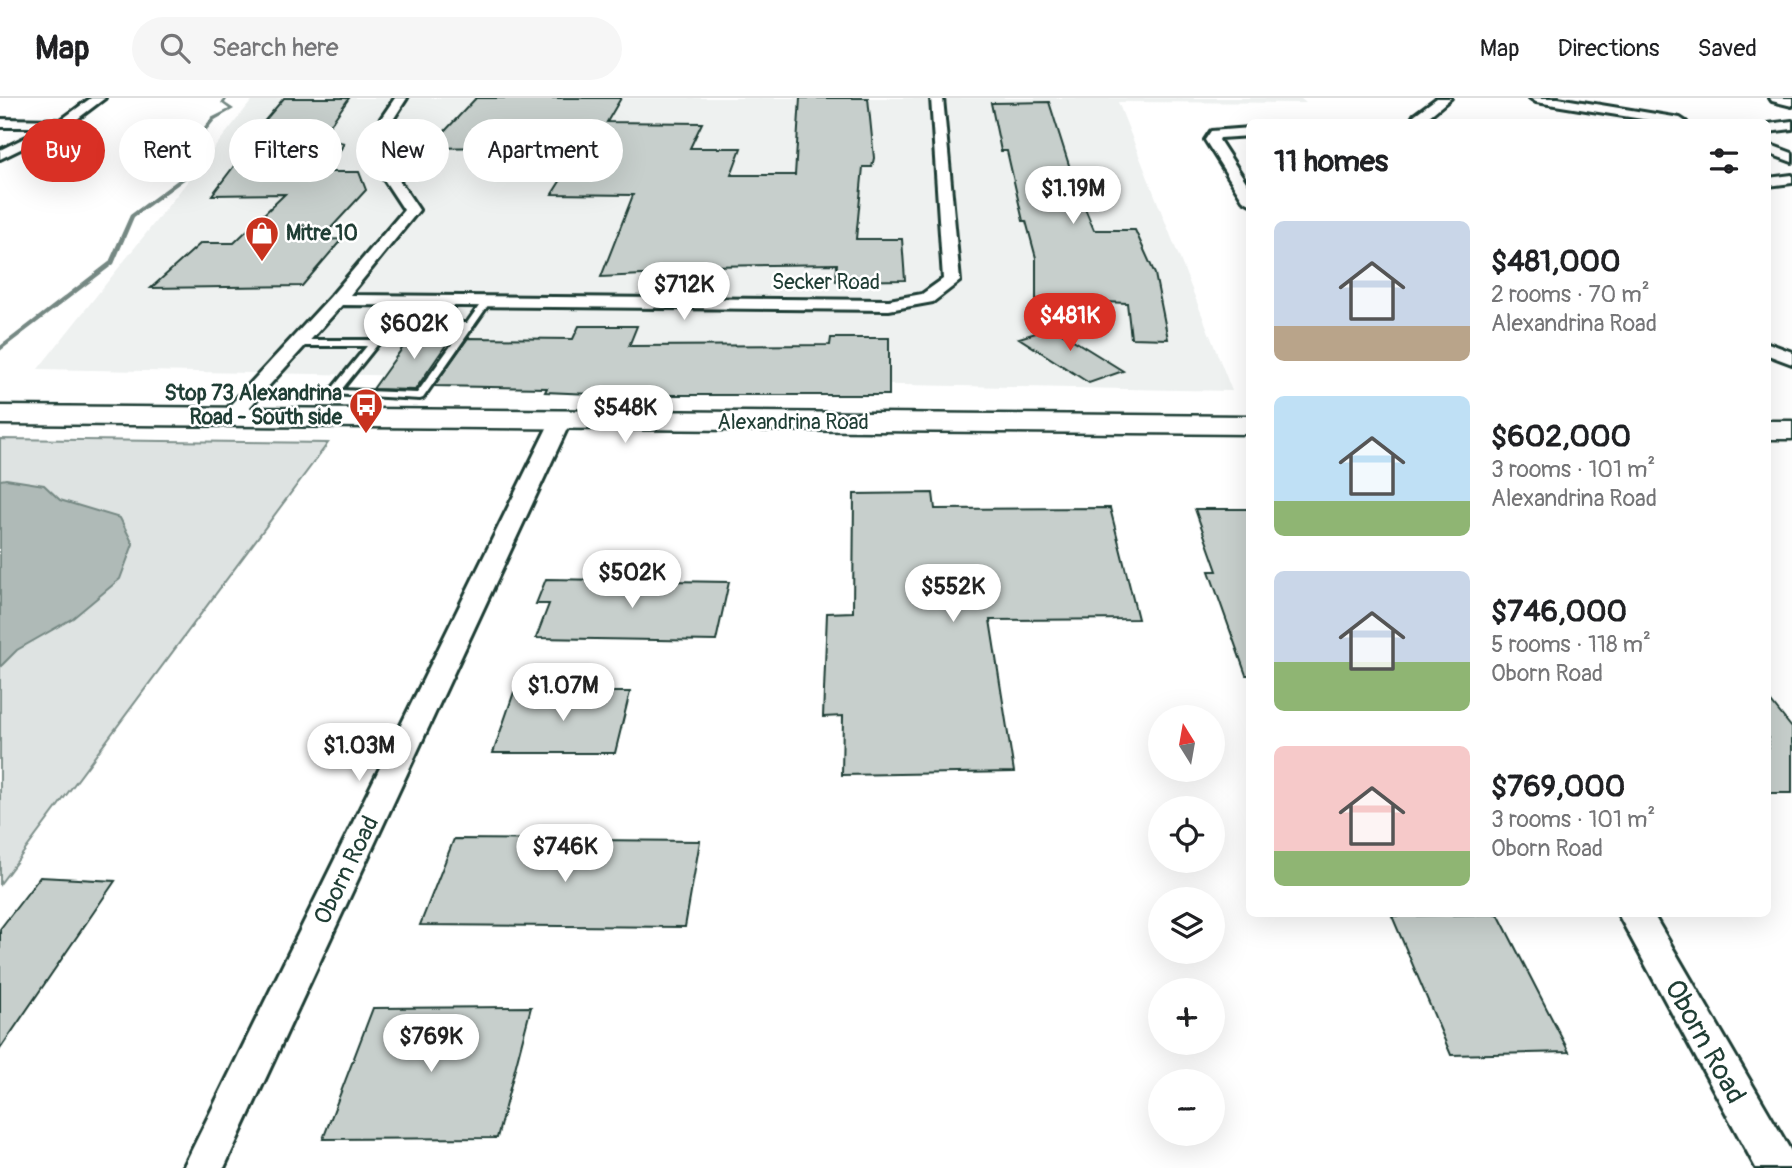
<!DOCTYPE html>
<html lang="en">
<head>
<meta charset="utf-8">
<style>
  body { margin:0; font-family:Pangolin,sans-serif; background:#f6f6f6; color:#202124; height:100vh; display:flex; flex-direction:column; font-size:26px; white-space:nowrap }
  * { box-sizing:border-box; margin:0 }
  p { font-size:23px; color:#757577 }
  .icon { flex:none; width:38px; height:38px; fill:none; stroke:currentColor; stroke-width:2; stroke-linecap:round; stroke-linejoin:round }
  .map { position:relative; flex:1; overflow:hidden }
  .sheet { position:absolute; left:1246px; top:21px; width:525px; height:798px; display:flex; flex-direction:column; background:#fff; border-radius:10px; box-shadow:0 7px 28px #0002 }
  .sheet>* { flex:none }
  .banner { position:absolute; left:21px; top:21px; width:665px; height:63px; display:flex; gap:14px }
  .needle { width:46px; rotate:349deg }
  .fabs { position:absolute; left:1148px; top:607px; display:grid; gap:14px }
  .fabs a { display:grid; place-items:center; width:77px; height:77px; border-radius:50%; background:#fff; box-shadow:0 7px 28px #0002; font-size:35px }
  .price { position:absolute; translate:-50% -60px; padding:0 16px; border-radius:24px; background:#fff; color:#222; font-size:23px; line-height:46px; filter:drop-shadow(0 2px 4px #0008) }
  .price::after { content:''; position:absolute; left:50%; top:42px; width:21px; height:16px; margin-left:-10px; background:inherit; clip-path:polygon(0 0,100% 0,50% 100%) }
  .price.selected { background:#d93025; color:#fff }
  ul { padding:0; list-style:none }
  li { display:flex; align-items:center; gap:21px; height:175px; padding:0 28px }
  li span { display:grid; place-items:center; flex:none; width:196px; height:140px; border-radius:10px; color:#555 }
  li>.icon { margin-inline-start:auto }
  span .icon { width:84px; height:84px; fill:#fffc; stroke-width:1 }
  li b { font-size:30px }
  h2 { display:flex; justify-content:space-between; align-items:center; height:84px; padding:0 28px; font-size:30px }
  .pill { padding:0 24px; border-radius:32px; background:#fff; box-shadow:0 7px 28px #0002; font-size:24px; line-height:63px }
  .pill.selected { background:#d93025; color:#fff }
  header { display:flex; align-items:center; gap:42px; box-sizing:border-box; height:98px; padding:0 35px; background:#fff; border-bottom:2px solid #e0e0e0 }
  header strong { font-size:33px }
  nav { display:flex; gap:38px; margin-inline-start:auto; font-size:24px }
  .search { width:490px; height:63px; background:#f6f6f6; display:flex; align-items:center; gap:18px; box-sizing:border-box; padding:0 24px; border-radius:38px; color:#757577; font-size:26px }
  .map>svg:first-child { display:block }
</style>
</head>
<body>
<header>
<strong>Map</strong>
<div class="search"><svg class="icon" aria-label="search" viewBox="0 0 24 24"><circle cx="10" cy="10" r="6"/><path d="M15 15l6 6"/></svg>Search here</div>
<nav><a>Map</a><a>Directions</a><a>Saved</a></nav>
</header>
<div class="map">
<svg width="1792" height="1070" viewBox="0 0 1792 1070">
  <rect width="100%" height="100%" fill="#fff"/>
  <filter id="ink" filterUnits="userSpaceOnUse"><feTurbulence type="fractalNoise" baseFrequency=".0143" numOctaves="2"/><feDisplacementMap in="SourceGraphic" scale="14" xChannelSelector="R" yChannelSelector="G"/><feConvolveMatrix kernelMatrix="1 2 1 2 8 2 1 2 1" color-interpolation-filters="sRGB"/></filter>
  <g filter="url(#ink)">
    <path fill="#eef1f0" d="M254 0H1300L1306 5 1118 4 1232 293 38 271Z"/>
    <path fill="#dee3e2" stroke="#7e908b" stroke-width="2" d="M0 341 328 345 0 786Z"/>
    <path fill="#afbab7" stroke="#758883" stroke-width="2" d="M6 381 44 387 60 402 120 420 133 446 120 481 73 520 17 552 0 569V382Z"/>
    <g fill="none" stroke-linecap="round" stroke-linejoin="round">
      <path fill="#758883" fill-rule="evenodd" d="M224 0H228L225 5 234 11 215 22 206 33 209 45 205 62 191 77 134 119 114 166 0 253V248L109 164 130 117 187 75 201 61 205 45 202 33 211 20 229 11 221 5Z"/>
    </g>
    <path fill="#c7cfcc" stroke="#1f3d34" stroke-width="2" d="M284 0H349L321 40 344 45 329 74H359L366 92 320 142 342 141 302 188 151 190 201 145H234L285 96 212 97 256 39 250 40Z
      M476 0H621L607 24 702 25 690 50H741L731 77H795L800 0H868L874 60 872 69H863L856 141H902L905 182 836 183 837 166 708 168 707 174 601 179 633 97 552 96 585 44H500L497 49 429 50Z
      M1049 4 1082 108H1084L1094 132H1135L1155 176 1168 241 1131 240 1127 205 1036 201V160L1026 123H1023L1007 53H1001L991 5Z
      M1036 219 1123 273 1089 285 1019 240 1036 235Z
      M579 228H637L629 248 830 247 831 240H889V297H615L545 294 547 290 434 288 468 240 573 241Z
      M414 234H455L415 292 373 291Z
      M933 395 935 411 1110 410 1138 521 990 522 1014 674 842 677 843 618 823 619 827 515 853 514 854 396Z
      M1195 411H1250V577H1246L1209 473H1217Z
      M546 481 729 484 716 543 536 540 549 506H536Z
      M514 594H630L615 655H493Z
      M1768 600 1792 630V695H1768Z
      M454 741 700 743 685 829 420 827Z
      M40 779 115 783 0 951V831Z
      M1498 816 1569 954 1451 957 1392 818Z
      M531 909 497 1040 323 1041 373 910Z"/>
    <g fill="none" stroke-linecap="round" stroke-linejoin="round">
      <g stroke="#1f3d34" stroke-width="6">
        <path id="lane" d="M484 201 491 203 423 300 420 301 331 296V292L367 248H297L293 245 297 242H372L385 226 388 225H467ZM390 231H463L417 295 341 292Z"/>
      </g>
      <g stroke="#1f3d34" stroke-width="6">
        <path id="street" d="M91 0H105L68 28 0 61V52L47 29H0V21L61 22Z
          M395 0H407L376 48 419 112 350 197 889 202 922 196 943 181 931 0H943L960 183 933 204 889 212 342 207 237 323H223L220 319 223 315 331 198 404 112 362 48Z
          M1437 0H1451L1422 24H1410L1414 17Z
          M1530 0H1558L1680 20 1686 24H1661L1536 4Z
          M1770 0H1792V8L1772 3Z
          M1792 23V31L1768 34V26Z
          M1250 30V38L1220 40 1219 42 1250 90V106L1243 102 1205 42 1211 33Z
          M1768 46 1792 55V64L1768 55Z
          M1792 77V85L1768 88V80Z
          M1768 245 1792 254V266L1768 257Z
          M561 316 568 318 571 322 224 1070H183L551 322 554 318Z
          M1618 816H1653L1792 1055V1070H1756Z"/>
      </g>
      <g stroke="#1f3d34" stroke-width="5">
        <path id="secondary" d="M0 308 1250 318V336L0 326Z
          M1768 323H1792V341H1768Z"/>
      </g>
      <use href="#lane" fill="#fff" fill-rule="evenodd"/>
      <use href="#street" fill="#fff" fill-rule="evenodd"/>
      <use href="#secondary" fill="#fff" fill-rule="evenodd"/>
    </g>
  </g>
  <defs>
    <g id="shop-pin" transform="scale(1.75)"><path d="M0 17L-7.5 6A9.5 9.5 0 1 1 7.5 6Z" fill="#c8321e" stroke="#fff"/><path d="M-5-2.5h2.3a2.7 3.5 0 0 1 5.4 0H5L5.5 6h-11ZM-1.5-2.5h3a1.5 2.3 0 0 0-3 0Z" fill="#fff"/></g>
    <g id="bus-pin" transform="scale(1.75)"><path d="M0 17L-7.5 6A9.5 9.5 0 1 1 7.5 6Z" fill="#c8321e" stroke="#fff"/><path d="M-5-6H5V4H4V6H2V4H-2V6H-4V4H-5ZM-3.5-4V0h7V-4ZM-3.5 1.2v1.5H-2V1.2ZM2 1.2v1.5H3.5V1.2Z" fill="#fff"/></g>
  </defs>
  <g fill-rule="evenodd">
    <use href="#shop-pin" x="262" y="135"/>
    <use href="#bus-pin" x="366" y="307"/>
  </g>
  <g text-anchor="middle" stroke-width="5" stroke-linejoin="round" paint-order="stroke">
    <g font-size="21" font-weight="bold" fill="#1f3d34" stroke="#fff" text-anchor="start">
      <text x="286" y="142">Mitre 10</text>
      <text x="342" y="302" text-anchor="end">Stop 73 Alexandrina<tspan x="342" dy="24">Road - South side</tspan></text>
    </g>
    <g font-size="21" fill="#1f3d34" stroke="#fff">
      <text x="826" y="191">Secker Road</text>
      <text x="793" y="331">Alexandrina Road</text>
    </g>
    <g font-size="24" fill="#1f3d34" stroke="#fff">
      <text transform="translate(346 772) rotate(-64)" y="8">Oborn Road</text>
    </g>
    <g font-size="28" fill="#1f3d34" stroke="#fff">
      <text transform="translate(1706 943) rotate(61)" y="10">Oborn Road</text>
    </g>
  </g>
</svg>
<div class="fabs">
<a><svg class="needle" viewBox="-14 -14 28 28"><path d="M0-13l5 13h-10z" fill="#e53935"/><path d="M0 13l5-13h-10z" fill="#757577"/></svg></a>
<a><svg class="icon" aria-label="locate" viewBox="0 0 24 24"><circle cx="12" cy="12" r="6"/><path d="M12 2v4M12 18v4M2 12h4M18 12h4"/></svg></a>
<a><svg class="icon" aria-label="layers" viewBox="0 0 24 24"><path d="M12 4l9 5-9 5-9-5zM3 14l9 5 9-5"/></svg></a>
<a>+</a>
<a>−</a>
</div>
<b class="price" style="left:1073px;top:128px">$1.19M</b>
<b class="price" style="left:684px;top:224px">$712K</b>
<b class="price selected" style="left:1070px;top:255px">$481K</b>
<b class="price" style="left:414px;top:263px">$602K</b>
<b class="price" style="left:625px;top:347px">$548K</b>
<b class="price" style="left:632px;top:512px">$502K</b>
<b class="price" style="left:953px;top:526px">$552K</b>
<b class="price" style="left:563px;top:625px">$1.07M</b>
<b class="price" style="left:359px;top:685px">$1.03M</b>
<b class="price" style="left:565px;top:786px">$746K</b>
<b class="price" style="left:431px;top:976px">$769K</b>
<div class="banner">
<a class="pill selected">Buy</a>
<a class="pill">Rent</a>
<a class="pill">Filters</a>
<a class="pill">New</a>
<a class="pill">Apartment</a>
</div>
<section class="sheet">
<h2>11 homes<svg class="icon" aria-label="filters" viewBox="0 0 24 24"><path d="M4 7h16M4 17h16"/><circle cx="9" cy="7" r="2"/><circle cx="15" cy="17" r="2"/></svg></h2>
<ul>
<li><span style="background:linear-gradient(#c9d6e8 75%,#b9a48a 0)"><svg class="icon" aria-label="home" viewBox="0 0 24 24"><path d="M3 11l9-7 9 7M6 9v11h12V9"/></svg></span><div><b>$481,000</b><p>2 rooms · 70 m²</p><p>Alexandrina Road</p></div></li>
<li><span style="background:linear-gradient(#bfe0f5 75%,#8fb573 0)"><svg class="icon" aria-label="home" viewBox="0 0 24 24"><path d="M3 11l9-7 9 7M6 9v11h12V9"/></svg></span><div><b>$602,000</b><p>3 rooms · 101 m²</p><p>Alexandrina Road</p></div></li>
<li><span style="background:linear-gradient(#c9d6e8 65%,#8fb573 0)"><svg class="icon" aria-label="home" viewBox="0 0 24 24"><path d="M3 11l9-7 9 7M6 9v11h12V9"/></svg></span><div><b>$746,000</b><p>5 rooms · 118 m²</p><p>Oborn Road</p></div></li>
<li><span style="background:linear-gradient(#f6c9c9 75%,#8fb573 0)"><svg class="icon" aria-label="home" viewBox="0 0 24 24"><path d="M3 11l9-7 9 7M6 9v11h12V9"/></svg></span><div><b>$769,000</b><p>3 rooms · 101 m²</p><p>Oborn Road</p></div></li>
</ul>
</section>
</div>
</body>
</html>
